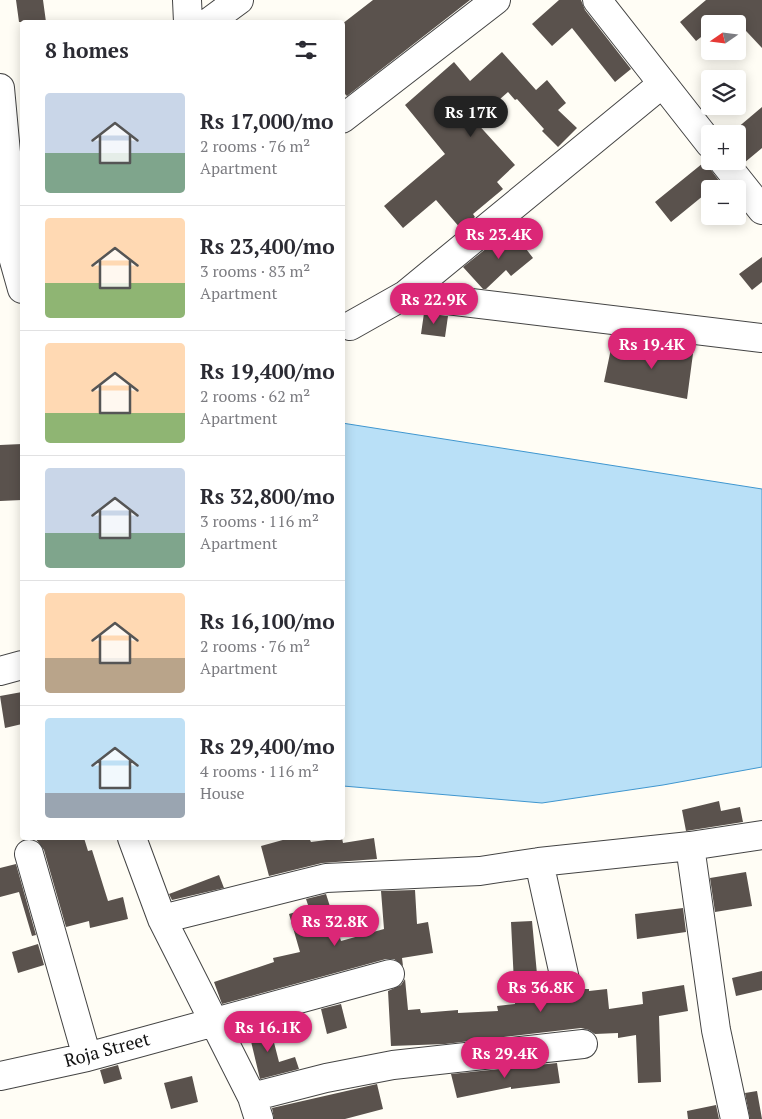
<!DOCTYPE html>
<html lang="en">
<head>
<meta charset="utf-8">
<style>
  body { margin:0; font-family:"PT Serif",serif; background:#f7f7f7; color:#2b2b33; height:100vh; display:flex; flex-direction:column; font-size:19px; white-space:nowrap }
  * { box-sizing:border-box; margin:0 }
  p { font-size:16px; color:#7c7c81 }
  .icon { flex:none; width:28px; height:28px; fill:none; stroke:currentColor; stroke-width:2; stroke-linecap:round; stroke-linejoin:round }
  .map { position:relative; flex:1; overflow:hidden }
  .drawer { position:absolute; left:20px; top:20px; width:325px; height:820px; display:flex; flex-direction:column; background:#fff; border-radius:5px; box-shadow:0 2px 12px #0003 }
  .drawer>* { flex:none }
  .needle { width:32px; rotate:256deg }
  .buttons { position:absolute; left:701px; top:15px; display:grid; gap:10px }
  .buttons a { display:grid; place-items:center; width:45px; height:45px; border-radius:5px; background:#fff; box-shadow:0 2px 12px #0003; font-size:25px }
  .price { position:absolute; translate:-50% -42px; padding:0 11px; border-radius:18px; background:#db2777; color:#fff; font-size:16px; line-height:32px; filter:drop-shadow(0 1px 2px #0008) }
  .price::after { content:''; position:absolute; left:50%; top:30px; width:15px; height:11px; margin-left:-8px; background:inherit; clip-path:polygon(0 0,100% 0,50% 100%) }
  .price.on { background:#222; color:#fff }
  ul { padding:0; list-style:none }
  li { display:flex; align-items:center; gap:15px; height:125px; padding:0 25px }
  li+li { border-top:1px solid #e1e1e2 }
  li span { display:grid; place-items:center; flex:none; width:140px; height:100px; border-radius:5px; color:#555 }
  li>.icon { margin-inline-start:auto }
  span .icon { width:60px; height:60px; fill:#fffc; stroke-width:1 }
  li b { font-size:21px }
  h2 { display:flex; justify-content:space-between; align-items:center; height:60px; padding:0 25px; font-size:21px }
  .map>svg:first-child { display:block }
</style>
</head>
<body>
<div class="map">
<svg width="762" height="1119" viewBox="0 0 762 1119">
  <rect width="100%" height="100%" fill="#fffdf5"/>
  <path fill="#b9e0f7" stroke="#3f96cf" d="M342 423 762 489V767L663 785 542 803 343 786Z"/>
  <path fill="#5a524d" d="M16 0H43L46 22H19Z
    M373 0H470L347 96 342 91V24Z
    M559 0H581L585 10 631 69 615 82 572 28 552 46 532 24Z
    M706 0H762V48L732 16 717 24H710V30L696 41 680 22Z
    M502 52 536 90 547 80 566 103 558 110 577 128 558 147 542 131 544 129 517 99 515 100 508 92 475 121 515 165 497 182 503 189 473 214 475 217 461 229 436 200 403 228 384 206 445 154 405 105 454 62 470 81Z
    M762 107V148L744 163 738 154V135L740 133 736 129Z
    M708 159 711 170 720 182 671 222 655 202Z
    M511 229 533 258 511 276 506 270 486 289H483L463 267Z
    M762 257V282L752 290 739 274Z
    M424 313 448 316 445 337 421 334Z
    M672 343 694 346 687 399 604 382 612 344 670 357Z
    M22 444V500L0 501V445Z
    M22 692V724L5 728 0 696Z
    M719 801 721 811 740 807 743 822 686 831 682 810Z
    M35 838H84L88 851 92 850 108 901 123 897 128 919 90 928 89 921 66 927 44 850Z
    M290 838H309L311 842 342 838 343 843 374 838 377 859 322 863 269 876 261 846Z
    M16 864 36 935 32 936 19 892 0 897V868Z
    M746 872 752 906 715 912 710 878Z
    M219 875 224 888 172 900 169 894Z
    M415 890 417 924 428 922 433 953 402 958 403 966 394 959H386L222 1004 214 982 274 962 273 958 300 952 289 914 309 908 306 899 326 894 341 941 384 929 381 891Z
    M683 908 686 932 637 939 635 914Z
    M532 921 537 974 548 973 551 988 555 995 561 999H570L576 996 581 989H589V991L607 989 609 1009 643 1004 642 992 684 985 688 1011 659 1016 661 1082 638 1083 636 1035 618 1038V1033L595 1034 589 1030 581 1028 445 1044 391 1046 388 991 401 985 405 979 408 1010 420 1009 421 1013 458 1010V1013L498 1011 497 1006 515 1004 511 922Z
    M38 944 44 965 18 973 12 952Z
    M762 971V990L736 996 732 978Z
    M341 1004 347 1028 327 1034 321 1009Z
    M269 1023 279 1062 295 1057 299 1069 260 1079 248 1029Z
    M557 1063 560 1083 511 1089V1087L457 1098 451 1074Z
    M118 1065 122 1079 104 1084 100 1070Z
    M192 1076 198 1102 171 1109 164 1083Z
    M377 1084 383 1109 345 1119H274L272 1108Z
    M757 1091 762 1119H750L745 1093Z
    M716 1105 719 1119H688L687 1111Z"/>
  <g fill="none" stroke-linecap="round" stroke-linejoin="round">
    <g stroke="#444" stroke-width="30">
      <path id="minor" d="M187 0 188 22
        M597 0 710 144
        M209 22 239 0
        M0 88 8 174 11 250 22 289
        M342 119 496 0
        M723 161 762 210
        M405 295 762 338
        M350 326 405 295 662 84
        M0 671 22 665
        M132 838 162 919 252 1097 259 1119
        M690 846 716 1030 735 1119
        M29 854 87 1057
        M539 862 566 984
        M162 919 326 878 480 871 539 862 690 846 762 835
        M0 1076 87 1057 390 974
        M252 1097 326 1078 393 1065 583 1044"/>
    </g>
    <use href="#minor" stroke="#fff" stroke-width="28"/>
  </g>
  <g text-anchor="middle" stroke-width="5" stroke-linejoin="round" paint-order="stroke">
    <g font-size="18" fill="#111" stroke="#fff">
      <text transform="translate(107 1050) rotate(-15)" y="6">Roja Street</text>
    </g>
  </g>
</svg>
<div class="buttons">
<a><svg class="needle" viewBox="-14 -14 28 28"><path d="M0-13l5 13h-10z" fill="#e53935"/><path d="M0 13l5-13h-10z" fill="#7c7c81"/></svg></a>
<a><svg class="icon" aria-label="layers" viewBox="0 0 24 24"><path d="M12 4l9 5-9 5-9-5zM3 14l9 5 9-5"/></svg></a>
<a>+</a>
<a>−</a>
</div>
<b class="price on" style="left:471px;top:138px">Rs 17K</b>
<b class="price" style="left:499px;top:260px">Rs 23.4K</b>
<b class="price" style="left:434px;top:325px">Rs 22.9K</b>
<b class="price" style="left:652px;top:370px">Rs 19.4K</b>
<b class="price" style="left:335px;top:947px">Rs 32.8K</b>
<b class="price" style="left:541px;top:1013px">Rs 36.8K</b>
<b class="price" style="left:268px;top:1053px">Rs 16.1K</b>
<b class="price" style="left:505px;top:1079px">Rs 29.4K</b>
<section class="drawer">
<h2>8 homes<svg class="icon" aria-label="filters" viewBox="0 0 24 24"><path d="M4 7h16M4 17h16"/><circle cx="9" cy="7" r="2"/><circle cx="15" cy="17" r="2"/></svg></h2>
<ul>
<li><span style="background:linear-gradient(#c9d6e8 60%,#7fa58c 0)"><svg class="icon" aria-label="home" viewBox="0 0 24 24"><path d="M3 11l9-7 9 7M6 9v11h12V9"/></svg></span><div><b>Rs 17,000/mo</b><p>2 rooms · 76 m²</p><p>Apartment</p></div></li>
<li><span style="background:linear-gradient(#ffd9b3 65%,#8fb573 0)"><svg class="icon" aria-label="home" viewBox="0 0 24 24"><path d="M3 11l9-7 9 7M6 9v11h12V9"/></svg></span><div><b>Rs 23,400/mo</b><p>3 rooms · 83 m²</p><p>Apartment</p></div></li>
<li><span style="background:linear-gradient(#ffd9b3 70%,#8fb573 0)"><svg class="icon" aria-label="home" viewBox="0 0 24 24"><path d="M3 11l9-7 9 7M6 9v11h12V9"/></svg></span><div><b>Rs 19,400/mo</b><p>2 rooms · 62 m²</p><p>Apartment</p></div></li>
<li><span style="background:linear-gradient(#c9d6e8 65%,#7fa58c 0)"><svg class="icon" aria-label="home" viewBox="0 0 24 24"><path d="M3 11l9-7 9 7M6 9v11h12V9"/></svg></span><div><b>Rs 32,800/mo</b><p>3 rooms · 116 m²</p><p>Apartment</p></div></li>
<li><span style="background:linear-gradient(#ffd9b3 65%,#b9a48a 0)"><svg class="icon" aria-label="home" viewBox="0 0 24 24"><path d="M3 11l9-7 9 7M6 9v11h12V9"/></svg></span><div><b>Rs 16,100/mo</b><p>2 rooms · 76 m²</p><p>Apartment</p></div></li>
<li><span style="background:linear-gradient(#bfe0f5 75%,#9aa5b1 0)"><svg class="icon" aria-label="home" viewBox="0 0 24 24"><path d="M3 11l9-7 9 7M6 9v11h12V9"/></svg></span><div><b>Rs 29,400/mo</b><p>4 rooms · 116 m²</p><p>House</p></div></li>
</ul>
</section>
</div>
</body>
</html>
